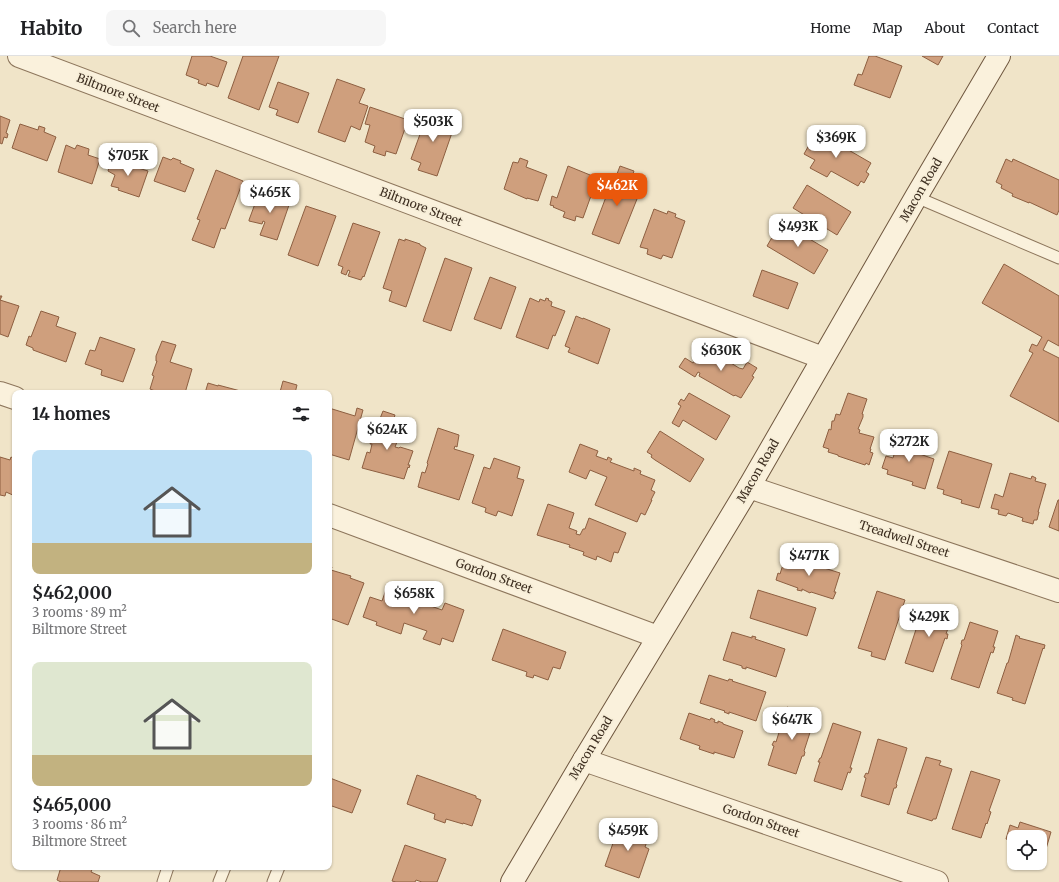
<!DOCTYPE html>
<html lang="en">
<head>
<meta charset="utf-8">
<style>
  body { margin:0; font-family:Merriweather,serif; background:#f6f6f6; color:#202124; height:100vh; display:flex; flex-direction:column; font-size:15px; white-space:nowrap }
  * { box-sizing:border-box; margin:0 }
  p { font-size:13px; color:#757577 }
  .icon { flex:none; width:22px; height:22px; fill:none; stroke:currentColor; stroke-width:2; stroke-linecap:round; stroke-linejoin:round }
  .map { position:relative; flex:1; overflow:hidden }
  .drawer { position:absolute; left:12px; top:334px; width:320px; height:480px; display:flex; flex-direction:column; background:#fff; border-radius:8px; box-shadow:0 1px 3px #0004 }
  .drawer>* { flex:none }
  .controls { position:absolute; left:1007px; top:774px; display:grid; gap:8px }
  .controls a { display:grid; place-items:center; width:40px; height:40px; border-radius:8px; background:#fff; box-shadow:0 1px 3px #0004; font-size:20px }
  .price { position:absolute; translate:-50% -34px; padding:0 9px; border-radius:8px; background:#fff; color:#222; font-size:13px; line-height:26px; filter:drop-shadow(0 1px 2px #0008) }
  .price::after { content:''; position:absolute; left:50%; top:24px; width:12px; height:9px; margin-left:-6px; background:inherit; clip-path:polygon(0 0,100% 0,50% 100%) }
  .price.selected { background:#ea580c; color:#fff }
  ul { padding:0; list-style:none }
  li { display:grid; align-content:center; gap:8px; height:212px; padding:0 20px }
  li span { display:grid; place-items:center; height:124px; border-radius:8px; color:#555 }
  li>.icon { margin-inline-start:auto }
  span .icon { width:72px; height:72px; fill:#fffc; stroke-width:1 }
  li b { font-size:17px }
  h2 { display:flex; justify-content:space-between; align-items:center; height:48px; padding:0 20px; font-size:17px }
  header { display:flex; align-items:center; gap:24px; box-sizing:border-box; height:56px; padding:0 20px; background:#fff; border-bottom:1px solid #e0e0e0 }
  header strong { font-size:19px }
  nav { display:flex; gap:22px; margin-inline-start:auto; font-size:14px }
  .search { width:280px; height:36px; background:#f6f6f6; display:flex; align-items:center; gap:10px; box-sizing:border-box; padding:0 14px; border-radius:8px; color:#757577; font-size:15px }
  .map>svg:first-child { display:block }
</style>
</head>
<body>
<header>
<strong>Habito</strong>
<div class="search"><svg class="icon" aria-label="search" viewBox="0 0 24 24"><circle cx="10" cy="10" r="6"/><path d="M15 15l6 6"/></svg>Search here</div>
<nav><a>Home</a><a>Map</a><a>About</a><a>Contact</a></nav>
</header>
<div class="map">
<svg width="1059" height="826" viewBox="0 0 1059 826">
  <rect width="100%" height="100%" fill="#f0e4c8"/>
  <path fill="#cf9f7d" stroke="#8d5f41" d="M192 0H210L227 6 218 31 207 27 206 30 198 27 199 24 186 19Z
    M243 0H279L259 54 228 42Z
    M869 0H875L902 10 890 42 854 29 858 18 862 19Z
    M922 0H943L938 9Z
    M337 23 365 33 359 47 368 50 360 74 351 70 345 86 318 76Z
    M278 26 309 37 298 67 276 59 278 54 269 51Z
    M370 51 408 64 396 98 386 95 385 100 373 96 375 90 365 86 370 69 365 68Z
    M432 55 455 63 453 68H455L437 120 418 114 421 107 411 103 427 59 430 60Z
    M0 60 10 64 6 77 8 78 7 82 4 81 2 88 0 87Z
    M20 68 38 74 39 70 45 72 44 76 56 81 47 105 12 92Z
    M819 71 836 81 833 85 871 107 866 116 869 118 864 127 861 125 858 130 831 115 827 121 810 112 815 104 804 98Z
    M66 89 75 93 77 89 89 93 88 99 100 103 92 128 58 116Z
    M163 101 171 104 173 102 181 105 180 107 194 113 185 136 154 125Z
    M112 102 129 108 130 104 137 106 135 111 148 115 139 141 118 134 119 132 111 130 115 119 108 115Z
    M520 102 528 105 526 111 547 119 538 145 527 142V143L504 133 513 106 518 107Z
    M1006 103 1012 106 1013 103 1059 124V154L1057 159 1029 146V147L1012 140 1013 138 1001 132 1002 129 996 126Z
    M568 110 595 121 590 136 592 137 583 162 576 160 575 165 563 161 565 156 553 151 554 150 550 149 552 140 557 142Z
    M620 110 634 115 629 128 641 133 619 188 592 178 612 125 614 126Z
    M216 114 243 125 225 173 221 172 214 192 192 184 200 164 197 163Z
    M807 129 851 156 837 179 793 152Z
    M270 135 282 139 280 145 289 149 277 184 260 179 265 166 263 165 262 168 249 165V164L259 137 269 141Z
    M306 150 336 160 318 210 288 199Z
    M654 153 667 158 668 155 676 158 675 161 685 165 672 202 663 199 661 203 647 198 648 193 640 191Z
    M781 166 828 194 814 218 767 190Z
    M353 167 380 176 364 221 363 220 361 224 348 220 350 215 348 214 346 219 341 217 343 211 338 209Z
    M399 183 405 185V183L420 188V189L426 192 406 251 389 245 392 235 383 232Z
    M445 202 472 212 451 275 423 265Z
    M1004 208 1059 240V290L1048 284 1043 294 1059 302V366L1010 340 1033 297 1029 295 1032 288 1037 290 1042 281 982 247Z
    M762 214 798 227 788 253 753 240Z
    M490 221 516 231 501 273 474 263Z
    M0 240H2L0 244 19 250 8 281 0 278Z
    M530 242 539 246 540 243 545 245 546 242 549 243 548 244 552 246 551 250 565 255 555 280 553 279 548 293 516 281Z
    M41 255 59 261 56 270 76 277 66 306 33 294V292L26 289 29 280 31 281Z
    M576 260 583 263V262L610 273 598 308 568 296 570 292 565 290Z
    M100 281 135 293 123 326 101 319 102 314 85 308 90 294 95 295Z
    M162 285 176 289 170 306 192 313 185 337H160L150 333 154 320 152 319 157 305H156V300Z
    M702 292 712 297 713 296 739 312 743 313 747 306 757 312 752 320 754 321 741 342 735 339 734 340 699 320 700 317 698 316 695 321 679 311 685 302 693 307Z
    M283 325 297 329 295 337H276L277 335 280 336Z
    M208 327 218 330V329L248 337H205Z
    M689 337 730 360 716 384 683 364 679 371 672 367 681 350 678 348 681 343 684 345Z
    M848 337 867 343 862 358H863V361L858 373 860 374 859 377 874 381 870 393H871L870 396 873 397 869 409 866 407 865 409 838 400V399L828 396 829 393 823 391 829 373 831 374 832 365H834L836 358 840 359Z
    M329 352 355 360 357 352 363 354 349 404 329 398Z
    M383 355 395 359 389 378 399 381 395 391 399 392 400 391 413 395 408 409H410L409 412 408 411 404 423 362 412 367 396 370 397 372 388H370Z
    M438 372 459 379 457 391 455 390 454 393 474 399 459 444 418 431 422 416 425 417 428 408 427 407Z
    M660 375 704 403 690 426 655 404 651 401 652 399 647 396Z
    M900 379 917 384 914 396 934 403 925 433 912 429 913 426 887 418 888 414 882 412 886 400 893 402Z
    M580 388 598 395 596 400 607 404 608 401 612 403 610 406 634 415V412L641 415 640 418 655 424 651 434 655 436 651 444H652L645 459 641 457 637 466 595 449 607 421 590 414 586 423 569 416Z
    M949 395 992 408 979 452 961 447 962 444 943 438 944 434 937 432Z
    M0 401 10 404 11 401 15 403V440L6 436 5 440 0 439Z
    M494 402 520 411 517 422 524 424 512 460 498 455 496 460 485 456 486 452 472 447 484 411 490 413Z
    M1010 417 1031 423 1032 420 1036 422 1035 425 1046 428 1038 456H1039L1037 464H1034L1033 468 1022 465 1023 462 1008 457 1006 460 998 458 999 454 991 452 995 438 1003 441Z
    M1058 444H1059V475L1049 471Z
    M548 448 574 457 569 472 577 475 576 478 580 479 583 473H585L589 462 626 477 618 497 614 496 611 506 597 500 596 504 583 499 584 496 569 491 570 489 537 479Z
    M786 499 806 506 807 504 822 508 821 511 840 517 834 536H836L833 543 811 536 810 537 802 533V535L797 534 798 532 776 524 778 517 780 518Z
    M329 509 332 511 331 514 351 520 350 522 364 527 348 569 329 562Z
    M388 528 430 543 428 549 442 554 445 547 464 554 453 586 442 582 440 589 423 583 427 575 404 567 401 578 376 569 377 566 363 561 370 541 382 545Z
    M758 534 816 552 807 580 750 562Z
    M877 535 905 544 885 604 871 600 872 596 858 592Z
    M924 549 953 558 946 578H948L947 583 945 582 933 616 905 607Z
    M970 566 998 575 993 591H995L993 597 991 596 979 632 951 623 962 589 961 588 962 584H964Z
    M503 573 566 596 560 613 553 611 548 624 534 619 533 622 526 620 527 616 492 604Z
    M732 576 752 582V580L756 581 755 583 785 593 776 621 746 611V613L742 612V610L723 604Z
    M1016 579 1020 581 1019 582 1045 589 1044 593 1043 592 1025 648 1012 644 1013 642 997 637 1007 607H1008Z
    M709 619 728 625 729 623 733 624 732 625 766 636 756 665 729 656V658L724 656 725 655 700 647Z
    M787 651 815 661 804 695 805 696 804 700H802L796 718 768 709 774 690 772 689 774 685 776 686Z
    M689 657 710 664 711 662 715 664 714 666 718 667V665L723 667V668L743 675 734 702 714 696V698L699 693 700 690 680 683Z
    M833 667 861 676 850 712H852L850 717 848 716 842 734 814 725 820 706H818L820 702H821Z
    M878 683 907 692 896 728 897 729 896 732H894L889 749 861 740 866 722 864 721 866 717 868 718Z
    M926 701 941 705 939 709 952 713 936 763H933L932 765 907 757Z
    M971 715 1000 724 989 755 991 756 987 768 986 767 981 782 952 773Z
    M417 719 476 740V742L481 744 472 770 463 767V768L446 763 445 767 434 763 435 758 407 748Z
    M330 722 361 734 352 757 329 749V726Z
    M1020 766 1051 776 1043 803 1040 802V781H1014V789L1012 788 1013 785 1006 783 1010 769 1018 772Z
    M619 770 649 780 645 791 649 793 639 822 605 810Z
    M405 789 446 803 437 826H422L416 824 415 826H396L392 825Z
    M61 811H93L91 816 100 820 98 826H61L57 824Z"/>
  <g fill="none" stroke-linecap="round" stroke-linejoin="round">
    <g stroke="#8d765c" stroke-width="13">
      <path id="service" d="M916 141 1059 202
        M163 826 168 811
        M219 826 225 811
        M273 826 279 811"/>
    </g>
    <g stroke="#8d765c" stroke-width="24">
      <path id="minor" d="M19 0 823 302
        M0 337 15 342
        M749 431 1059 535
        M329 459 658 581
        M584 704 937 826"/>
    </g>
    <g stroke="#6f573f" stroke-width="24">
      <path id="secondary" d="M512 826 584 704 749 431 916 141 999 0"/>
    </g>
    <use href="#service" stroke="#faf1dc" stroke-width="11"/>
    <use href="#minor" stroke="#faf1dc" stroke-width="22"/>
    <use href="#secondary" stroke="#faf1dc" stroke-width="22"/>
  </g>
  <g text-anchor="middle" stroke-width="3.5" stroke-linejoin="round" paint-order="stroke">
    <g font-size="12" fill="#3d2e20" stroke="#f7eed8">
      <text transform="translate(118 37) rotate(21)" y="4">Biltmore Street</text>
      <text transform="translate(921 134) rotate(-60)" y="4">Macon Road</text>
      <text transform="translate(421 151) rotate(21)" y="4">Biltmore Street</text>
      <text transform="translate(758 415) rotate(-60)" y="4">Macon Road</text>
      <text transform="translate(904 483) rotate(18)" y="4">Treadwell Street</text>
      <text transform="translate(494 520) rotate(20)" y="4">Gordon Street</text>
      <text transform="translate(591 692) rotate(-59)" y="4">Macon Road</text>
      <text transform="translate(761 765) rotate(19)" y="4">Gordon Street</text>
    </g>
  </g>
</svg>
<div class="controls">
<a><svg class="icon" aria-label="locate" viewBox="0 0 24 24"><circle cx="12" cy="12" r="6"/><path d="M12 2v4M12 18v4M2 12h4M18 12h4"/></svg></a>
</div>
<b class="price" style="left:433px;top:87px">$503K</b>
<b class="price" style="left:836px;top:103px">$369K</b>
<b class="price" style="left:128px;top:121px">$705K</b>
<b class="price selected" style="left:617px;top:151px">$462K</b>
<b class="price" style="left:270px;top:158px">$465K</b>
<b class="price" style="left:798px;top:192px">$493K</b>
<b class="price" style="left:721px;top:316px">$630K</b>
<b class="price" style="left:387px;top:395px">$624K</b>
<b class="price" style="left:909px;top:407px">$272K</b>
<b class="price" style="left:809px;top:521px">$477K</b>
<b class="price" style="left:414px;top:559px">$658K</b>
<b class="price" style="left:929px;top:582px">$429K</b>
<b class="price" style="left:792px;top:685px">$647K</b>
<b class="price" style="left:628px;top:796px">$459K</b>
<section class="drawer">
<h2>14 homes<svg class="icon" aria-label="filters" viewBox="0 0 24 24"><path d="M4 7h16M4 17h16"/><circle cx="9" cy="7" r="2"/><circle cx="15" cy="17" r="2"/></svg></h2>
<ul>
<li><span style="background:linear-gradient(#bfe0f5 75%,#c2b280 0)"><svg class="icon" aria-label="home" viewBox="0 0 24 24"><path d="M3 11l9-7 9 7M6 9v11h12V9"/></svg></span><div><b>$462,000</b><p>3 rooms · 89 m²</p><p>Biltmore Street</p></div></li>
<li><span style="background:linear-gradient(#dfe7d0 75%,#c2b280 0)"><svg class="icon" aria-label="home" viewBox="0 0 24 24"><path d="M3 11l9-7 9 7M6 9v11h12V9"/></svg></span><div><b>$465,000</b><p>3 rooms · 86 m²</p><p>Biltmore Street</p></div></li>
</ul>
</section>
</div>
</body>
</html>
